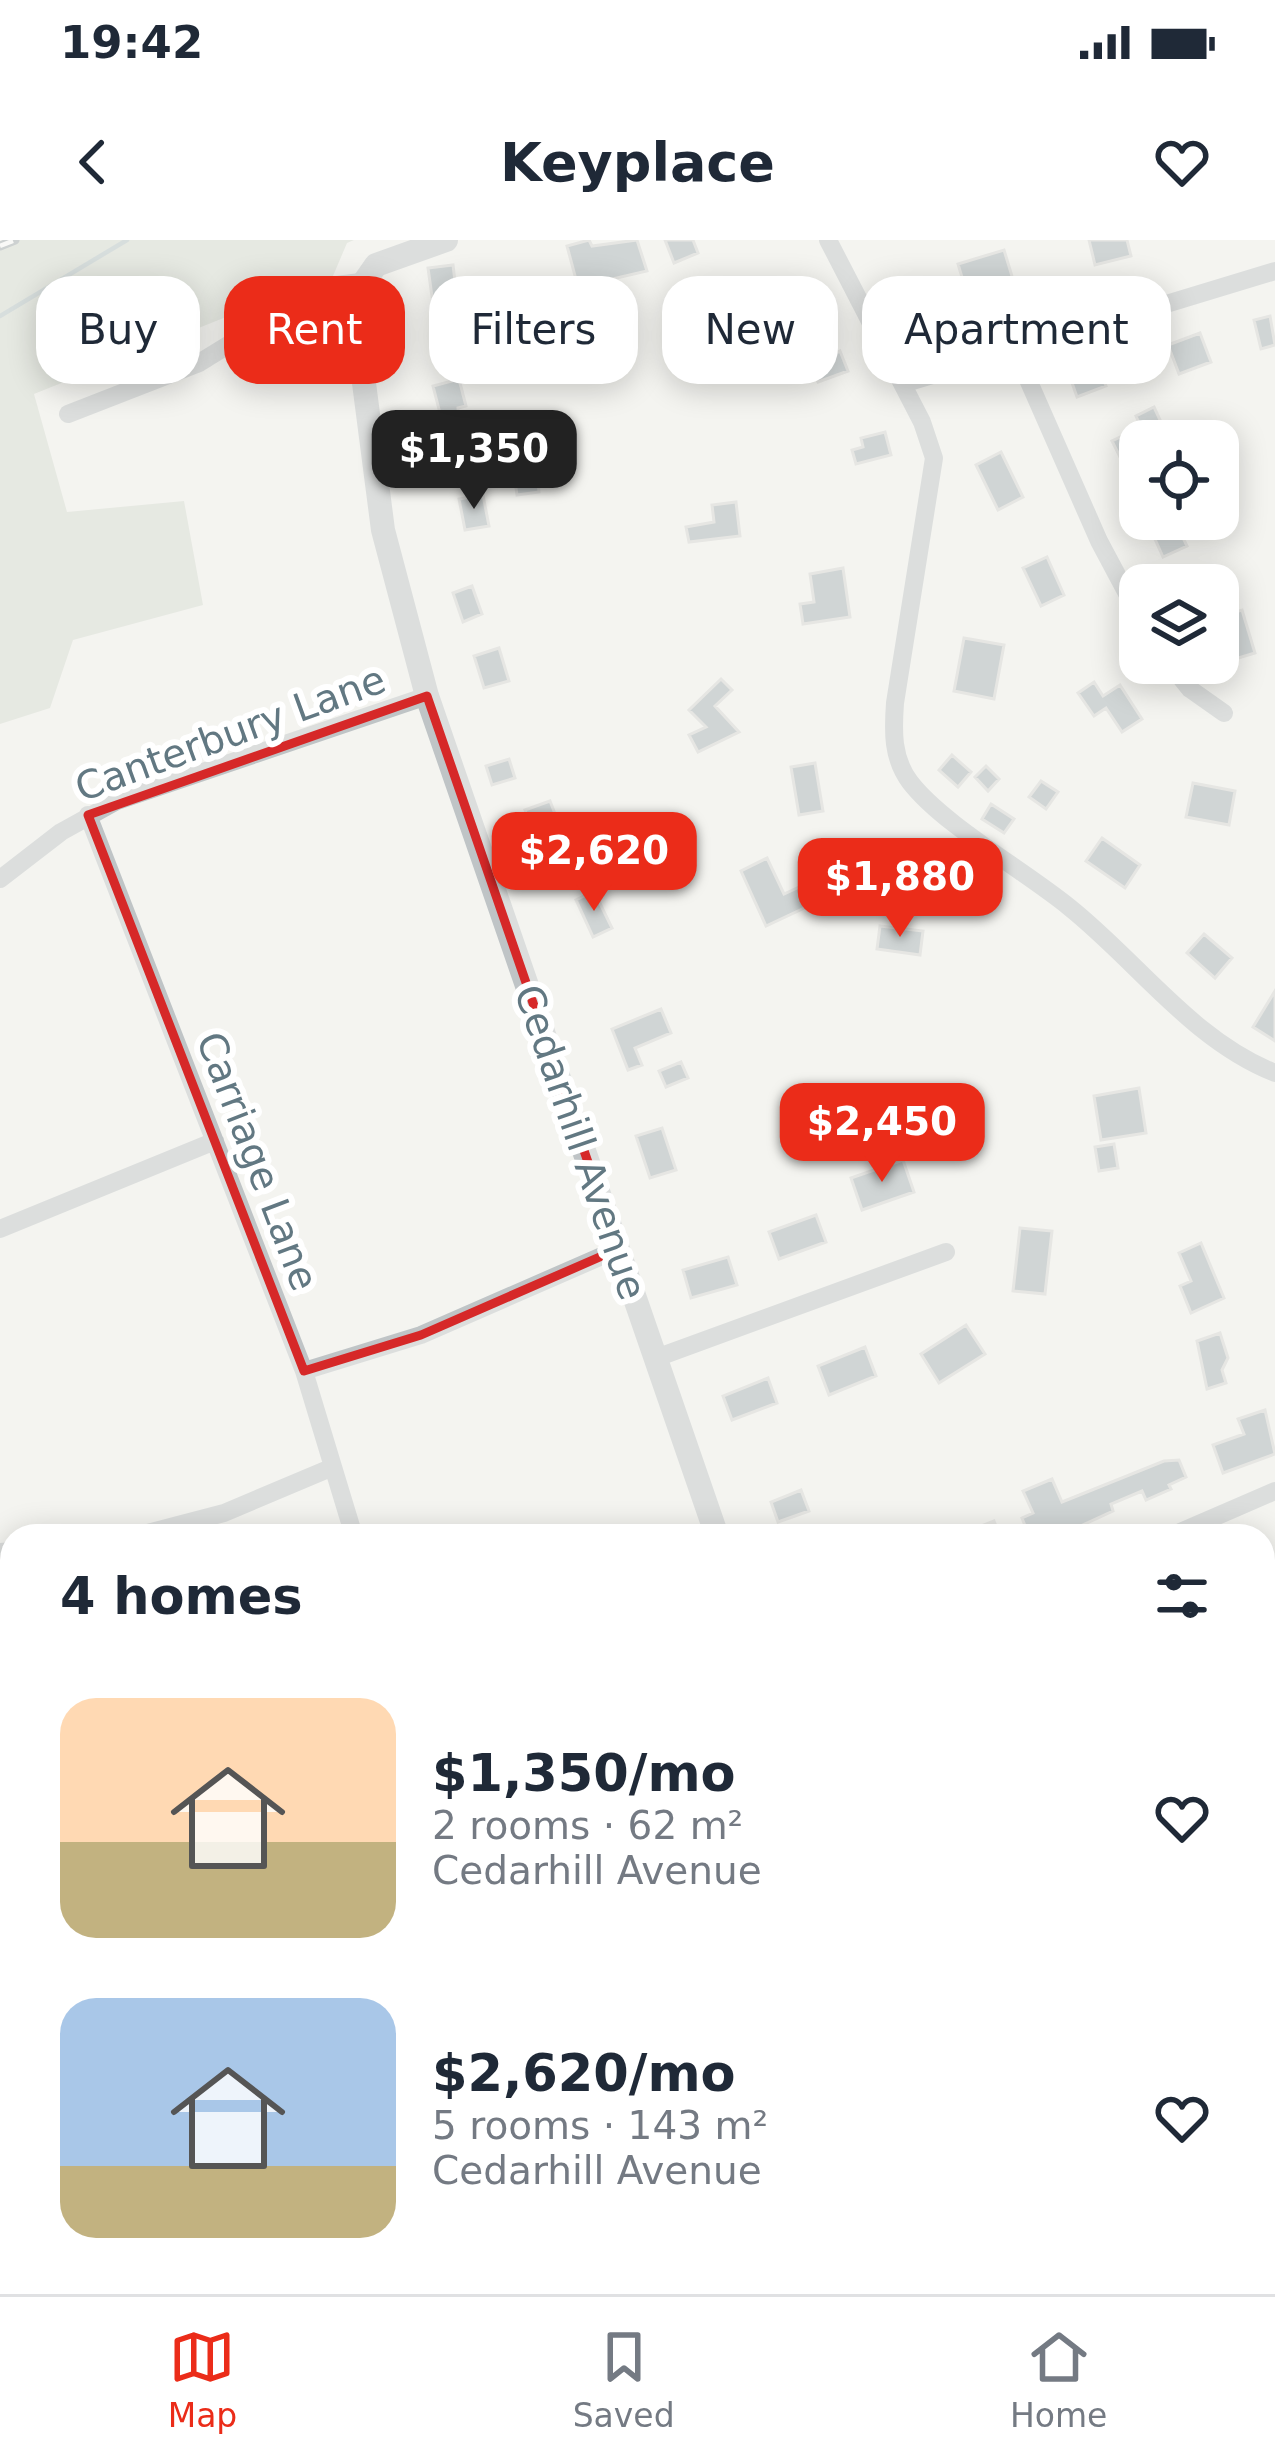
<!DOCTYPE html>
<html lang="en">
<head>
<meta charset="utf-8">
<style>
  body { margin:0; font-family:"DejaVu Sans",sans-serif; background:#f2f2f3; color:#1f2937; height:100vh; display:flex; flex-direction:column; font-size:45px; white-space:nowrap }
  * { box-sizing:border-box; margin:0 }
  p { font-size:39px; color:#747a83 }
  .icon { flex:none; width:66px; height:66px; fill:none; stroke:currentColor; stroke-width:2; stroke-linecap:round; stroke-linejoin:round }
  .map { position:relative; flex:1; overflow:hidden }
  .details { position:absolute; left:0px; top:1284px; width:1275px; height:771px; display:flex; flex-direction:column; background:#fff; border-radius:36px 36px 0 0; box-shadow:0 6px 30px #0003 }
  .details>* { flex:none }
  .hud { position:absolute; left:36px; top:36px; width:1203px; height:108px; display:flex; gap:24px }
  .tools { position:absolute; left:1119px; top:180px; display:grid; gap:24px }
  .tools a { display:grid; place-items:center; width:120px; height:120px; border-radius:24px; background:#fff; box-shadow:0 6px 30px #0003; font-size:60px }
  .price { position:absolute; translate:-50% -102px; padding:0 27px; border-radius:24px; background:#eb2c19; color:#fff; font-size:39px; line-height:78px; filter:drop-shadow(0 3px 6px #0008) }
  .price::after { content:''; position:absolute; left:50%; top:72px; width:36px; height:27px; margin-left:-18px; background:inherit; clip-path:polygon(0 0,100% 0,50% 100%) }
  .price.selected { background:#222; color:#fff }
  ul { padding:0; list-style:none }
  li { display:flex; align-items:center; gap:36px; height:300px; padding:0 60px }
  li span { display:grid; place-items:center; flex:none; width:336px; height:240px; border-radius:36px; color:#555 }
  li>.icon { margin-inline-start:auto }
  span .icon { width:144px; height:144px; fill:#fffc; stroke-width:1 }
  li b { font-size:51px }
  h2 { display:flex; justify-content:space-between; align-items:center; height:144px; padding:0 60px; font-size:51px }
  .tag { padding:0 42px; border-radius:36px; background:#fff; box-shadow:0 6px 30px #0003; font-size:42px; line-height:108px }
  .tag.selected { background:#eb2c19; color:#fff }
  .status { display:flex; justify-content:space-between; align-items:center; height:84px; padding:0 60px; background:#fff; direction:ltr }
  .status svg { height:33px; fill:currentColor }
  header { display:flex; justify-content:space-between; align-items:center; height:156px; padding:0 60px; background:#fff; font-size:54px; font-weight:800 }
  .tab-bar { display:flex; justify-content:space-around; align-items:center; height:168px; border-top:3px solid #e0e1e3; background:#fff; font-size:33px; color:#747a83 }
  .tab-bar a { display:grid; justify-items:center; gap:6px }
  .tab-bar .selected { color:#eb2c19 }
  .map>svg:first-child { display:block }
</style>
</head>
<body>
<div class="status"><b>19:42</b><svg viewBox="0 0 49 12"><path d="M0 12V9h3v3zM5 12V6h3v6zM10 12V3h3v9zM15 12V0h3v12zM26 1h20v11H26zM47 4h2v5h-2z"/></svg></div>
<header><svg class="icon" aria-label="back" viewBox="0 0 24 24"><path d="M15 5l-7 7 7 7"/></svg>Keyplace<svg class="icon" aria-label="heart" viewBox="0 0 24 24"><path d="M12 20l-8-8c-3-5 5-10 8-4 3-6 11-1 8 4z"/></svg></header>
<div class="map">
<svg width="1275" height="2054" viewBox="0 0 1275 2054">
  <rect width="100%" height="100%" fill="#f4f4f0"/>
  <path fill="#d6dbd1" d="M6 0H354L347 3 330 43 316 41 34 154 67 272 184 261 203 365 73 400 50 468 0 484V2Z"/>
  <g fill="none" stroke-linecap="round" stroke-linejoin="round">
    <path stroke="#b4c4c6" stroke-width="4.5" d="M0 76 127 0"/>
  </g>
  <path fill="#a5afb3" stroke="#d5d5d3" stroke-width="3" d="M589 0 592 6 637 0 647 31 578 47 567 6Z
    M665 0H693L698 13 674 23Z
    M1089 0H1127L1131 16 1095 25Z
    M1004 10 1015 46 945 69 940 52 964 44 958 24Z
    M453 25 460 82 436 85 428 28Z
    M1064 62 1069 78 1049 84 1044 68Z
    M1270 76 1275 105 1261 109 1254 80Z
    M306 93 319 130 299 138 286 100Z
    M1200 93 1211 122 1179 134 1168 105Z
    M943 94 952 115 926 123 919 104Z
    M840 111 848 131 818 142 811 123Z
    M1098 126 1106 146 1077 157 1070 137Z
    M459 139 466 166 458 168 460 201 441 206 436 186 443 185 433 146Z
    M1154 167 1167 195 1140 201V257L1112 201 1141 187 1136 176Z
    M885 192 891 215 856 224 852 210 863 207 861 198Z
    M1001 212 1023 257 998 270 976 225Z
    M536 225 539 252 517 255 513 228Z
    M483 255 489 286 465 290 459 259Z
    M736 262 740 296 689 302 686 287 714 282 712 265Z
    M1146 279H1174L1187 306 1163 317Z
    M1047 317 1064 355 1041 366 1023 328Z
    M843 328 850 377 803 384 800 364 814 362 810 334Z
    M472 346 482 374 463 382 453 353Z
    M1242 370 1255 413 1225 422 1218 377Z
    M964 398 1004 405 994 459 954 451Z
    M499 408 509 441 484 448 474 416Z
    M721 439 732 450 715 466 739 492 698 512 689 495 706 487 689 470Z
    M1094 442 1103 456 1120 445 1142 479 1122 492 1106 468 1094 476 1078 453Z
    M952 515 971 532 958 547 939 530Z
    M509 519 515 538 492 545 486 526Z
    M815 523 823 571 799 575 791 527Z
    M986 526 999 539 988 551 975 537Z
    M1041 541 1058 552 1046 569 1029 557Z
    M1193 543 1235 551 1229 585 1186 577Z
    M550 561 574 622 548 632 525 570Z
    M991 564 1014 579 1004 593 982 579Z
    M1102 598 1140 625 1125 648 1086 621Z
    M767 618 784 654 808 643 817 662 766 686 741 631Z
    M594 651 612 688 593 697 576 660Z
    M880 686 923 691 920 715 877 709Z
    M1204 694 1232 718 1215 738 1187 713Z
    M1275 751V801L1253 787Z
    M661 769 671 793 635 808 642 825 628 830 612 789Z
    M681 822 688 838 666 847 659 831Z
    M1139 848 1146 893 1101 900 1094 856Z
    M662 888 676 930 650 938 636 896Z
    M1114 904 1118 928 1099 931 1095 907Z
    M903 920 914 952 862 970 851 938Z
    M816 975 826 1002 779 1019 769 992Z
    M1020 988 1052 991 1045 1054 1013 1051Z
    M1201 1003 1224 1058 1191 1073 1180 1046 1191 1041 1179 1013Z
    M728 1017 737 1045 691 1058 683 1030Z
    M966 1085 985 1114 939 1143 921 1114Z
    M1220 1093 1228 1118 1222 1130 1226 1143 1207 1149 1197 1101Z
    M865 1107 876 1136 829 1155 818 1126Z
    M768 1138 777 1163 732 1180 723 1156Z
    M1265 1170 1275 1214 1223 1233 1213 1205 1244 1194 1238 1179Z
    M1179 1220 1186 1237 1169 1245 1171 1249 1146 1260 1142 1251 1111 1264 1113 1271 1059 1296H1029L1022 1278 1033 1273 1023 1251 1052 1239 1062 1262 1164 1221Z
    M801 1250 809 1271 778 1282 771 1262Z
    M994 1281 1000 1296H958V1295Z"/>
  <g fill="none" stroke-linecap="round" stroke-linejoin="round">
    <g stroke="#b1b8bb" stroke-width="33">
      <path id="secondary" d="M974 2043 977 2054
        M319 2054 353 2043"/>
    </g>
    <g stroke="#b0b6b9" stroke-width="36">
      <path id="primary" d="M1263 1748 1275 1744"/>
    </g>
    <path stroke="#bfc4c6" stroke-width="18" d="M828 0 922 182 934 218 895 463C893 491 892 518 910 542 942 584 1025 631 1069 667 1138 722 1192 800 1275 833
      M1015 110 1099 301 1140 378
      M903 144 1275 31
      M68 174 199 123 322 47 360 42
      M1169 423 1190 449 1224 473
      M88 575 304 1131 354 1296
      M0 639 61 592 117 561 427 456
      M0 989 215 901
      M656 1118 946 1012
      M304 1131 421 1095 618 1009
      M136 1296 224 1273 333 1227
      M1171 1296 1275 1251
      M0 1312 12 1311
      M0 1648 12 1649"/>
    <path stroke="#bfc4c6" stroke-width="24" d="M446 0 376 25 353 58 383 290 427 456 717 1296"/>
    <use href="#secondary" stroke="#fff" stroke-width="27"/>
    <use href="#primary" stroke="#fff" stroke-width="30"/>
    <g stroke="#9da6aa" stroke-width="9">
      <path id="rail" d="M0 6 15 0"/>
    </g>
    <use href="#rail" stroke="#fff" stroke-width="4.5" stroke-dasharray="14" stroke-linecap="butt"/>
  </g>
  <path d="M0 0H1275V2054H0ZM427 456 618 1009 421 1095 304 1131 88 575Z" fill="#f4f4f0" fill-opacity=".55" fill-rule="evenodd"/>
  <path fill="none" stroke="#d62828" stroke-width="9" stroke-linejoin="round" d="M427 456 618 1009 421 1095 304 1131 88 575Z"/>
  <g text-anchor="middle" stroke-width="12" stroke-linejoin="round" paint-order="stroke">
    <g font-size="39" fill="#627882" stroke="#fff">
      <text transform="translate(230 493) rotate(-20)" y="14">Canterbury Lane</text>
      <text transform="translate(581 902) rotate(71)" y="14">Cedarhill Avenue</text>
      <text transform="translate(258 921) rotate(69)" y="14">Carriage Lane</text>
    </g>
  </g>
</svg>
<div class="tools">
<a><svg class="icon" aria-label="locate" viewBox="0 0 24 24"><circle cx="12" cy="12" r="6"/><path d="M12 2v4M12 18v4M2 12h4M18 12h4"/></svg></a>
<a><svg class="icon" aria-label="layers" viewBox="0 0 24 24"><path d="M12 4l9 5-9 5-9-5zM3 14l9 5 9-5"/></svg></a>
</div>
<b class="price selected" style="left:474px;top:272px">$1,350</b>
<b class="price" style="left:594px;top:674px">$2,620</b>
<b class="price" style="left:900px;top:700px">$1,880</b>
<b class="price" style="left:882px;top:945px">$2,450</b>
<div class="hud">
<a class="tag">Buy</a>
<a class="tag selected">Rent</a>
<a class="tag">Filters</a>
<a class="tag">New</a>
<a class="tag">Apartment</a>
</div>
<section class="details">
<h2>4 homes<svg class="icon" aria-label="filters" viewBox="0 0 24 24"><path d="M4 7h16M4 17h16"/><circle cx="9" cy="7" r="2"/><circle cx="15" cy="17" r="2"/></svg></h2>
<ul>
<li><span style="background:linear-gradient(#ffd9b3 60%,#c2b280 0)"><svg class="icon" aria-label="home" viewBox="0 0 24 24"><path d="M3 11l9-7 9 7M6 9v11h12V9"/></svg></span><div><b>$1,350/mo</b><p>2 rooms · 62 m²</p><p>Cedarhill Avenue</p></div><svg class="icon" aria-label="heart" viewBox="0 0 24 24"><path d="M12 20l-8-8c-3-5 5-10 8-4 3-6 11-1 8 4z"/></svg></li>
<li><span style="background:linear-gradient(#a9c7e8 70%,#c2b280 0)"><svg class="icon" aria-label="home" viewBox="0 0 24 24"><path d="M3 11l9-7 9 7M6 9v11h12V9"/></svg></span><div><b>$2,620/mo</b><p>5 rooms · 143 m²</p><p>Cedarhill Avenue</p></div><svg class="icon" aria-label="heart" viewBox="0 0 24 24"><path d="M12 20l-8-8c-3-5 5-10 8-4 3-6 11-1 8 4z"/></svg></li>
</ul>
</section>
</div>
<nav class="tab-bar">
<a class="selected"><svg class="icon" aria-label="map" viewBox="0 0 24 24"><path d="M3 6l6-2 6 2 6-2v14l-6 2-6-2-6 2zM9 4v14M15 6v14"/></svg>Map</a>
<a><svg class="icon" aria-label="saved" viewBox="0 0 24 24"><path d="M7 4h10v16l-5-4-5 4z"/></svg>Saved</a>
<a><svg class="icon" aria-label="home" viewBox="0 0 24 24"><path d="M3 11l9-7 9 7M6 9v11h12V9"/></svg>Home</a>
</nav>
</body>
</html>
